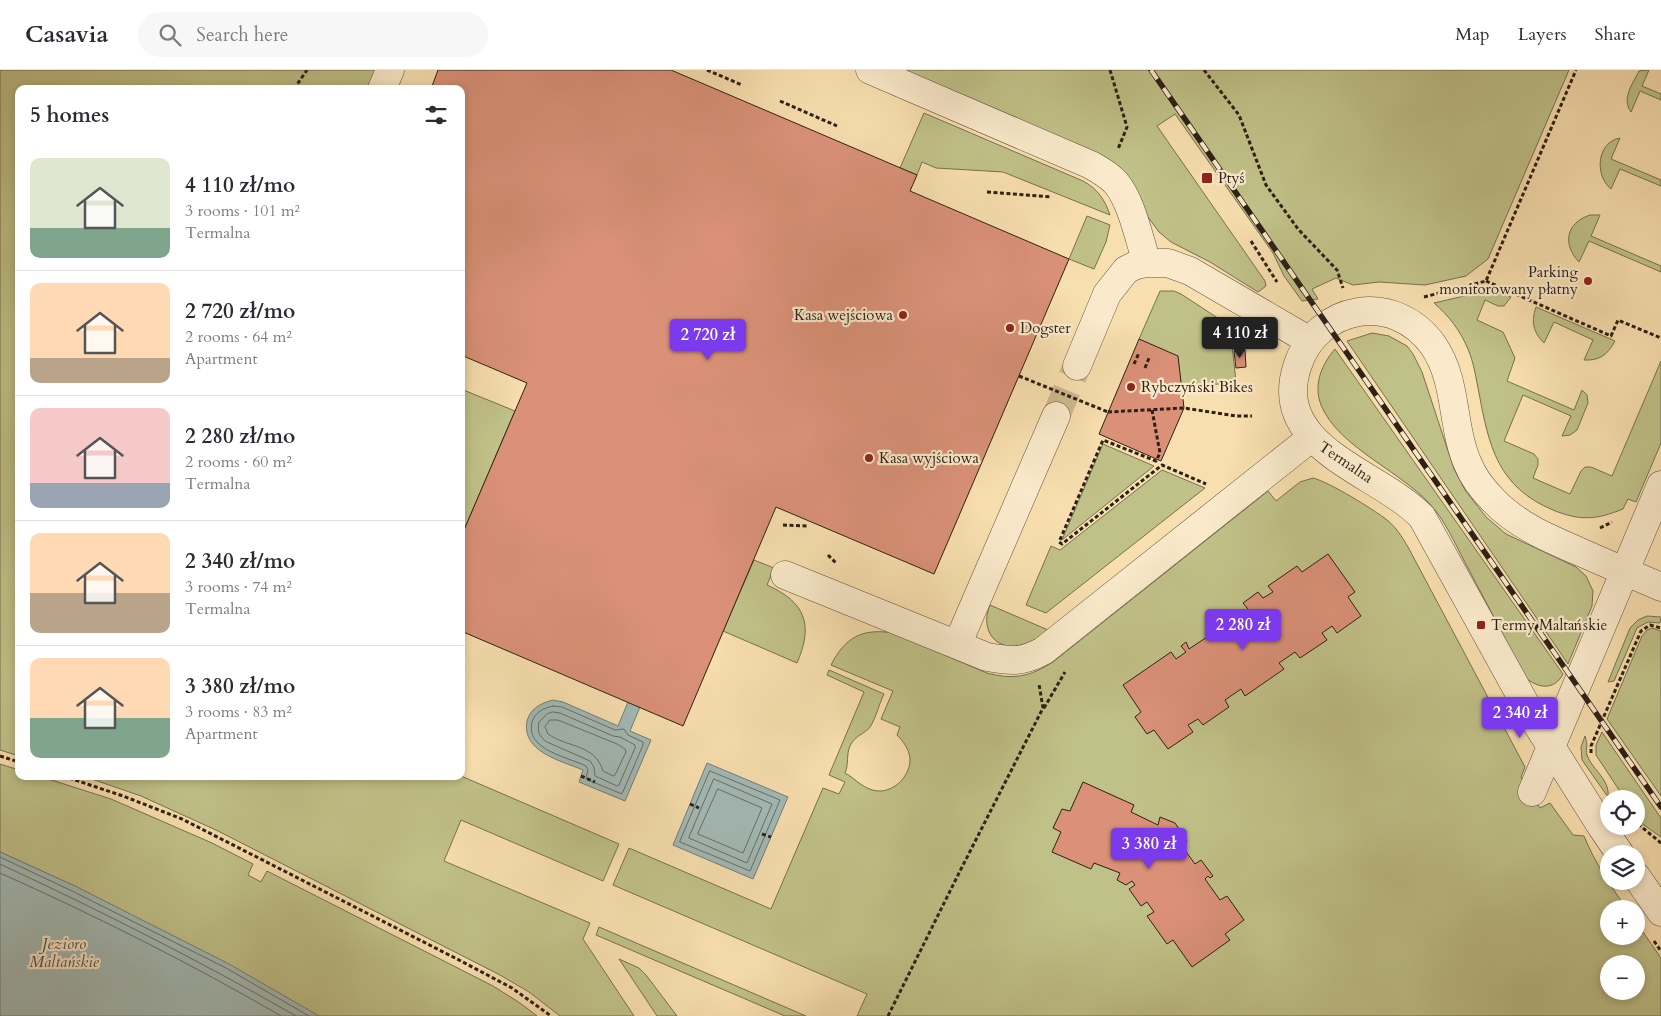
<!DOCTYPE html>
<html lang="en">
<head>
<meta charset="utf-8">
<style>
  body { margin:0; font-family:Cardo,serif; background:#f7f7f7; color:#2b2b33; height:100vh; display:flex; flex-direction:column; font-size:19px; white-space:nowrap }
  * { box-sizing:border-box; margin:0 }
  p { font-size:16px; color:#7c7c81 }
  .icon { flex:none; width:28px; height:28px; fill:none; stroke:currentColor; stroke-width:2; stroke-linecap:round; stroke-linejoin:round }
  .map { position:relative; flex:1; overflow:hidden }
  .panel { position:absolute; left:15px; top:15px; width:450px; height:695px; display:flex; flex-direction:column; background:#fff; border-radius:10px; box-shadow:0 2px 8px #0003 }
  .panel>* { flex:none }
  .fabs { position:absolute; left:1600px; top:720px; display:grid; gap:10px }
  .fabs a { display:grid; place-items:center; width:45px; height:45px; border-radius:50%; background:#fff; box-shadow:0 2px 8px #0003; font-size:25px }
  .price { position:absolute; translate:-50% -42px; padding:0 11px; border-radius:5px; background:#7c3aed; color:#fff; font-size:16px; line-height:32px; filter:drop-shadow(0 1px 2px #0008) }
  .price::after { content:''; position:absolute; left:50%; top:30px; width:15px; height:11px; margin-left:-8px; background:inherit; clip-path:polygon(0 0,100% 0,50% 100%) }
  .price.current { background:#222; color:#fff }
  ul { padding:0; list-style:none }
  li { display:flex; align-items:center; gap:15px; height:125px; padding:0 15px }
  li+li { border-top:1px solid #e1e1e2 }
  li span { display:grid; place-items:center; flex:none; width:140px; height:100px; border-radius:10px; color:#555 }
  li>.icon { margin-inline-start:auto }
  span .icon { width:60px; height:60px; fill:#fffc; stroke-width:1 }
  li b { font-size:21px }
  h2 { display:flex; justify-content:space-between; align-items:center; height:60px; padding:0 15px; font-size:21px }
  header { display:flex; align-items:center; gap:30px; box-sizing:border-box; height:70px; padding:0 25px; background:#fff; border-bottom:1px solid #e1e1e2 }
  header strong { font-size:24px }
  nav { display:flex; gap:28px; margin-inline-start:auto; font-size:18px }
  .search { width:350px; height:45px; background:#f7f7f7; display:flex; align-items:center; gap:12px; box-sizing:border-box; padding:0 18px; border-radius:28px; color:#7c7c81; font-size:19px }
  .map>svg:first-child { display:block }
</style>
</head>
<body>
<header>
<strong>Casavia</strong>
<div class="search"><svg class="icon" aria-label="search" viewBox="0 0 24 24"><circle cx="10" cy="10" r="6"/><path d="M15 15l6 6"/></svg>Search here</div>
<nav><a>Map</a><a>Layers</a><a>Share</a></nav>
</header>
<div class="map">
<svg width="1661" height="946" viewBox="0 0 1661 946">
  <rect width="100%" height="100%" fill="#f8dfaf"/>
  <filter id="stains"><feTurbulence type="fractalNoise" baseFrequency=".004" numOctaves="4"/><feColorMatrix values="0 0 0 0 .2 0 0 0 0 .09 0 0 0 0 .02 0 0 0 .5 -.17"/></filter>
  <radialGradient id="worn" r=".72"><stop offset=".6" stop-color="#630" stop-opacity="0"/><stop offset="1" stop-color="#630" stop-opacity=".3"/></radialGradient>
  <path fill="#c0c188" stroke="#76704f" fill-rule="evenodd" d="M0 0H377L369 19H19V686L0 680Z
    M901 0H1569L1488 189 1466 206 1425 215 1379 212 1353 215 1336 208 1312 219 1318 229 1302 231 1284 206 1273 183 1175 44 1157 56 1265 211 1266 216 1258 222 1210 192 1171 172 1159 162 1142 139Z
    M1649 0 1642 16 1661 24V30L1640 21 1631 42C1621 29 1633 13 1639 1Z
    M924 43 1083 111C1098 119 1105 130 1110 145L1003 102 936 98 922 92 917 105 900 98Z
    M1620 68 1611 89 1661 110V116L1620 99 1611 119C1594 105 1597 72 1620 68Z
    M1590 145H1600L1591 166 1661 196V202L1589 171 1579 192C1562 174 1566 153 1590 145Z
    M1087 146 1110 155 1106 172 1094 199 1069 189Z
    M1494 219 1511 227 1504 236H1498L1485 230 1477 250 1503 262 1515 288 1507 311 1574 340 1582 320 1587 325 1588 333 1577 360 1570 365 1562 366 1571 346 1523 325 1504 371 1534 384 1538 389V395L1533 408 1570 424 1581 401 1585 397H1591L1612 406 1661 291V373L1636 432 1628 429 1623 439C1596 450 1580 451 1553 440 1498 417 1489 377 1479 323 1476 309 1474 293 1468 279 1460 260 1449 246 1434 233Z
    M1160 221H1174L1181 224 1230 256 1236 312 1182 318 1139 269Z
    M1536 237 1615 271C1608 284 1600 291 1584 290L1593 270 1554 252 1544 273C1533 262 1531 252 1536 237Z
    M1372 263 1389 266 1407 276 1413 284 1422 302 1454 399 1465 420 1486 447 1506 464 1576 497 1586 506 1593 521 1592 536 1568 594 1347 271Z
    M1335 279 1563 604C1555 620 1539 619 1526 608 1507 572 1488 536 1469 500 1458 480 1449 458 1435 440 1405 402 1339 379 1321 335 1313 314 1322 294 1335 279Z
    M461 319 515 341 461 467Z
    M1103 374 1154 396 1062 470Z
    M1162 400 1205 418 1046 543 1026 535 1051 476 1060 480Z
    M1313 408C1329 412 1373 439 1387 450 1396 457 1402 467 1408 477L1525 697 1521 707 1540 738 1550 733 1573 765 1584 766C1595 793 1610 815 1627 839H1609V866H1636V852L1661 888V946H857L867 924 613 815 629 778 771 839 823 718 839 724 845 712 829 705 864 622 827 605 829 600 884 624C879 634 876 648 870 657 865 664 855 665 850 676 846 685 849 694 845 703 856 709 864 720 878 721 895 722 911 705 910 688 909 679 903 671 897 665L900 657 881 649 893 621 831 595C845 567 863 558 893 563L987 603C1014 610 1029 607 1053 592L1268 421 1276 431 1300 412ZM1609 894H1636V921H1609Z
    M754 490 774 498 767 515C805 532 814 554 797 593L723 561Z
    M990 535 1048 560C1041 565 1034 572 1025 575 997 583 979 561 990 535Z
    M1647 546 1661 547 1660 553 1648 552 1637 558 1614 611 1608 612 1630 558 1638 550Z
    M1652 558 1661 561V726L1607 649 1642 566 1647 560Z
    M1602 662 1661 748V767L1641 753 1636 746V729H1625L1596 685V675Z
    M1585 666C1589 677 1585 678 1587 685 1593 701 1610 709 1608 727L1582 690 1581 677Z
    M0 694 19 700V706H39L111 729 212 773 253 794 248 805 261 812 267 801 493 916 520 933 537 946H275L74 816 0 782Z
    M83 706H461L619 774 603 811 461 750 444 791 590 853 583 869 634 946H560L529 922 500 905 218 761 141 726Z
    M599 857 806 946H785L596 865Z
    M619 889 639 898 646 905 677 946H657Z"/>
  <path fill="#a2bab6" stroke="#737c76" d="M553 630 563 632 618 656 628 632 640 637 630 661 651 670 625 731 579 712 583 700C562 691 521 682 527 651 530 639 541 633 553 630Z
    M707 693 788 727 753 809 673 775Z
    M0 782 75 816 229 894 319 946H0Z"/>
  <g fill="none" stroke-linecap="round" stroke-linejoin="round">
    <path stroke="#686d66" stroke-width="1" d="M553 636 562 637 615 660 624 659 628 665 643 672V675L622 724 588 710 586 708 588 700 586 696C568 687 525 680 532 652 535 642 544 638 553 636Z
      M553 642 560 643 613 666 620 667 635 675V678L619 715 617 716 595 706 594 697 590 691 547 672C539 667 537 661 539 652L547 644Z
      M550 650H558L617 674 625 679 626 682 615 705 613 706 603 701C595 674 568 678 548 664L545 657Z
      M710 701 780 730 750 801 680 772Z
      M714 709 772 734 747 793 689 768Z
      M718 719 762 738 743 783 698 764Z
      M0 787 72 821 226 898 309 946
      M0 794C101 841 200 891 296 946
      M0 803C96 846 190 893 281 946"/>
  </g>
  <path fill="#da9178" stroke="#2d2016" d="M438 0H671L917 105 910 121 1069 189 934 504 776 437 683 656 461 561V467L527 313 461 285V19H431Z
    M1139 269 1178 286 1184 338 1161 391 1099 364Z
    M1245 280 1246 297 1236 298 1234 281Z
    M1328 484 1355 522 1348 527 1361 546 1337 563 1332 556 1322 563 1327 570 1300 588 1295 582 1279 593 1284 599 1245 626 1241 619 1225 630 1229 637 1203 655 1198 649 1188 655 1193 662 1168 679 1154 660 1147 664 1135 647 1141 642 1123 615 1171 582 1176 589 1186 582 1181 576 1186 572 1189 579 1210 565 1206 558 1222 547 1227 554 1248 539 1243 533 1258 522 1263 528 1273 522 1268 516 1297 496 1302 502Z
    M1083 712 1134 735 1131 742 1158 755 1160 747 1175 753 1187 771 1181 775 1195 794 1201 790 1213 806 1210 808 1208 806 1205 809 1220 830 1227 826 1244 850 1225 864 1230 870 1192 897 1173 870 1167 874 1147 846 1154 842 1147 832 1141 836 1129 819 1135 815 1132 811 1126 815 1117 810 1120 803 1094 793 1091 799 1052 782 1061 762 1053 758 1062 739 1070 741Z"/>
  <g fill="none" stroke-linecap="round" stroke-linejoin="round">
    <path stroke="#cfb990" stroke-width="28" stroke-dasharray="28 14" stroke-linecap="butt" d="M1056 346 1077 296"/>
    <g stroke="#60503c" stroke-width="29">
      <path id="minor" d="M870 0 1091 95C1100 100 1109 105 1116 113 1132 132 1139 169 1147 193
        M382 19 390 0
        M1077 296 1107 224 1126 200 1136 195 1147 193H1168L1190 201 1310 271
        M785 505 987 587C1010 591 1021 593 1043 581L1311 368
        M957 575 1056 346
        M1532 722 1661 415
        M1620 784 1601 756 1533 648 1422 447C1379 402 1271 379 1297 297 1317 234 1394 221 1433 275 1458 311 1451 356 1468 394 1474 409 1483 420 1494 431 1517 455 1548 468 1578 481 1605 493 1633 505 1661 517
        M1636 806 1661 842"/>
    </g>
    <path stroke="#2d2016" stroke-width="3" stroke-dasharray="4 2.5" stroke-linecap="butt" d="M707 0 742 15
      M1110 0 1127 57 1118 79
      M1204 0 1239 45 1266 115 1298 159 1337 200 1343 218
      M294 19 307 0
      M780 31 837 56
      M987 122 1051 127
      M1251 171 1277 212
      M1486 211 1611 266 1618 250 1661 268
      M1424 227 1486 211 1576 0
      M1134 294 1139 283
      M1145 298 1149 288
      M1152 340 1160 383 1156 391 1103 370 1059 472 1062 474 1162 395 1206 414
      M1108 342 1184 338 1236 346H1252
      M783 455 808 456
      M1600 458 1612 452
      M828 485 836 493
      M1044 638 1065 602
      M1591 683V676L1641 561 1650 555 1661 558
      M0 686 19 692
      M63 706 123 726 182 749 459 890 512 918 551 946
      M581 706 595 712
      M690 734 699 738
      M1638 754 1661 773
      M762 764 771 767
      M1654 871 1661 881
      M888 946 959 803 1043 638 1039 614"/>
    <use href="#minor" stroke="#faeacb" stroke-width="28"/>
    <g stroke="#2d2016" stroke-width="5.5">
      <path id="rail" d="M1151 0 1661 737"/>
    </g>
    <use href="#rail" stroke="#faeacb" stroke-width="4" stroke-dasharray="11" stroke-linecap="butt"/>
    <path stroke="#2d2016" stroke-width="3" stroke-dasharray="4 2.5" stroke-linecap="butt" d="M1019 306 1108 342"/>
  </g>
  <g fill="#8f2418" stroke="#faeacb" stroke-width="2">
    <rect x="1201" y="102" width="12" height="12" rx="2.5"/>
    <circle cx="1588" cy="211" r="5"/>
    <circle cx="903" cy="245" r="5"/>
    <circle cx="1010" cy="258" r="5"/>
    <circle cx="1131" cy="317" r="5"/>
    <circle cx="869" cy="388" r="5"/>
    <rect x="1476" y="550" width="10" height="10" rx="2.5"/>
  </g>
  <g text-anchor="middle" stroke-width="4.5" stroke-linejoin="round" paint-order="stroke">
    <g font-size="15" fill="#2d2016" stroke="#faeacb" text-anchor="start">
      <text x="1218" y="113">Ptyś</text>
      <text x="1578" y="207" text-anchor="end">Parking<tspan x="1578" dy="17">monitorowany płatny</tspan></text>
      <text x="893" y="250" text-anchor="end">Kasa wejściowa</text>
      <text x="1020" y="263">Dogster</text>
      <text x="1141" y="322">Rybczyński Bikes</text>
      <text x="879" y="393">Kasa wyjściowa</text>
      <text x="1491" y="560">Termy Maltańskie</text>
    </g>
    <g font-size="15" fill="#2d2016" stroke="#faeacb">
      <text transform="translate(1346 392) rotate(34)" y="5">Termalna</text>
    </g>
    <g font-size="16" font-style="italic" fill="#504e46" stroke="#faeacb">
      <text x="64" y="879">Jezioro<tspan x="64" dy="18">Maltańskie</tspan></text>
    </g>
  </g>
  <rect width="100%" height="100%" filter="url(#stains)"/>
  <rect width="100%" height="100%" fill="url(#worn)"/>
</svg>
<div class="fabs">
<a><svg class="icon" aria-label="locate" viewBox="0 0 24 24"><circle cx="12" cy="12" r="6"/><path d="M12 2v4M12 18v4M2 12h4M18 12h4"/></svg></a>
<a><svg class="icon" aria-label="layers" viewBox="0 0 24 24"><path d="M12 4l9 5-9 5-9-5zM3 14l9 5 9-5"/></svg></a>
<a>+</a>
<a>−</a>
</div>
<b class="price current" style="left:1240px;top:289px">4 110 zł</b>
<b class="price" style="left:708px;top:291px">2 720 zł</b>
<b class="price" style="left:1243px;top:581px">2 280 zł</b>
<b class="price" style="left:1520px;top:669px">2 340 zł</b>
<b class="price" style="left:1149px;top:800px">3 380 zł</b>
<section class="panel">
<h2>5 homes<svg class="icon" aria-label="filters" viewBox="0 0 24 24"><path d="M4 7h16M4 17h16"/><circle cx="9" cy="7" r="2"/><circle cx="15" cy="17" r="2"/></svg></h2>
<ul>
<li><span style="background:linear-gradient(#dfe7d0 70%,#7fa58c 0)"><svg class="icon" aria-label="home" viewBox="0 0 24 24"><path d="M3 11l9-7 9 7M6 9v11h12V9"/></svg></span><div><b>4 110 zł/mo</b><p>3 rooms · 101 m²</p><p>Termalna</p></div></li>
<li><span style="background:linear-gradient(#ffd9b3 75%,#b9a48a 0)"><svg class="icon" aria-label="home" viewBox="0 0 24 24"><path d="M3 11l9-7 9 7M6 9v11h12V9"/></svg></span><div><b>2 720 zł/mo</b><p>2 rooms · 64 m²</p><p>Apartment</p></div></li>
<li><span style="background:linear-gradient(#f6c9c9 75%,#9aa5b1 0)"><svg class="icon" aria-label="home" viewBox="0 0 24 24"><path d="M3 11l9-7 9 7M6 9v11h12V9"/></svg></span><div><b>2 280 zł/mo</b><p>2 rooms · 60 m²</p><p>Termalna</p></div></li>
<li><span style="background:linear-gradient(#ffd9b3 60%,#b9a48a 0)"><svg class="icon" aria-label="home" viewBox="0 0 24 24"><path d="M3 11l9-7 9 7M6 9v11h12V9"/></svg></span><div><b>2 340 zł/mo</b><p>3 rooms · 74 m²</p><p>Termalna</p></div></li>
<li><span style="background:linear-gradient(#ffd9b3 60%,#7fa58c 0)"><svg class="icon" aria-label="home" viewBox="0 0 24 24"><path d="M3 11l9-7 9 7M6 9v11h12V9"/></svg></span><div><b>3 380 zł/mo</b><p>3 rooms · 83 m²</p><p>Apartment</p></div></li>
</ul>
</section>
</div>
</body>
</html>
